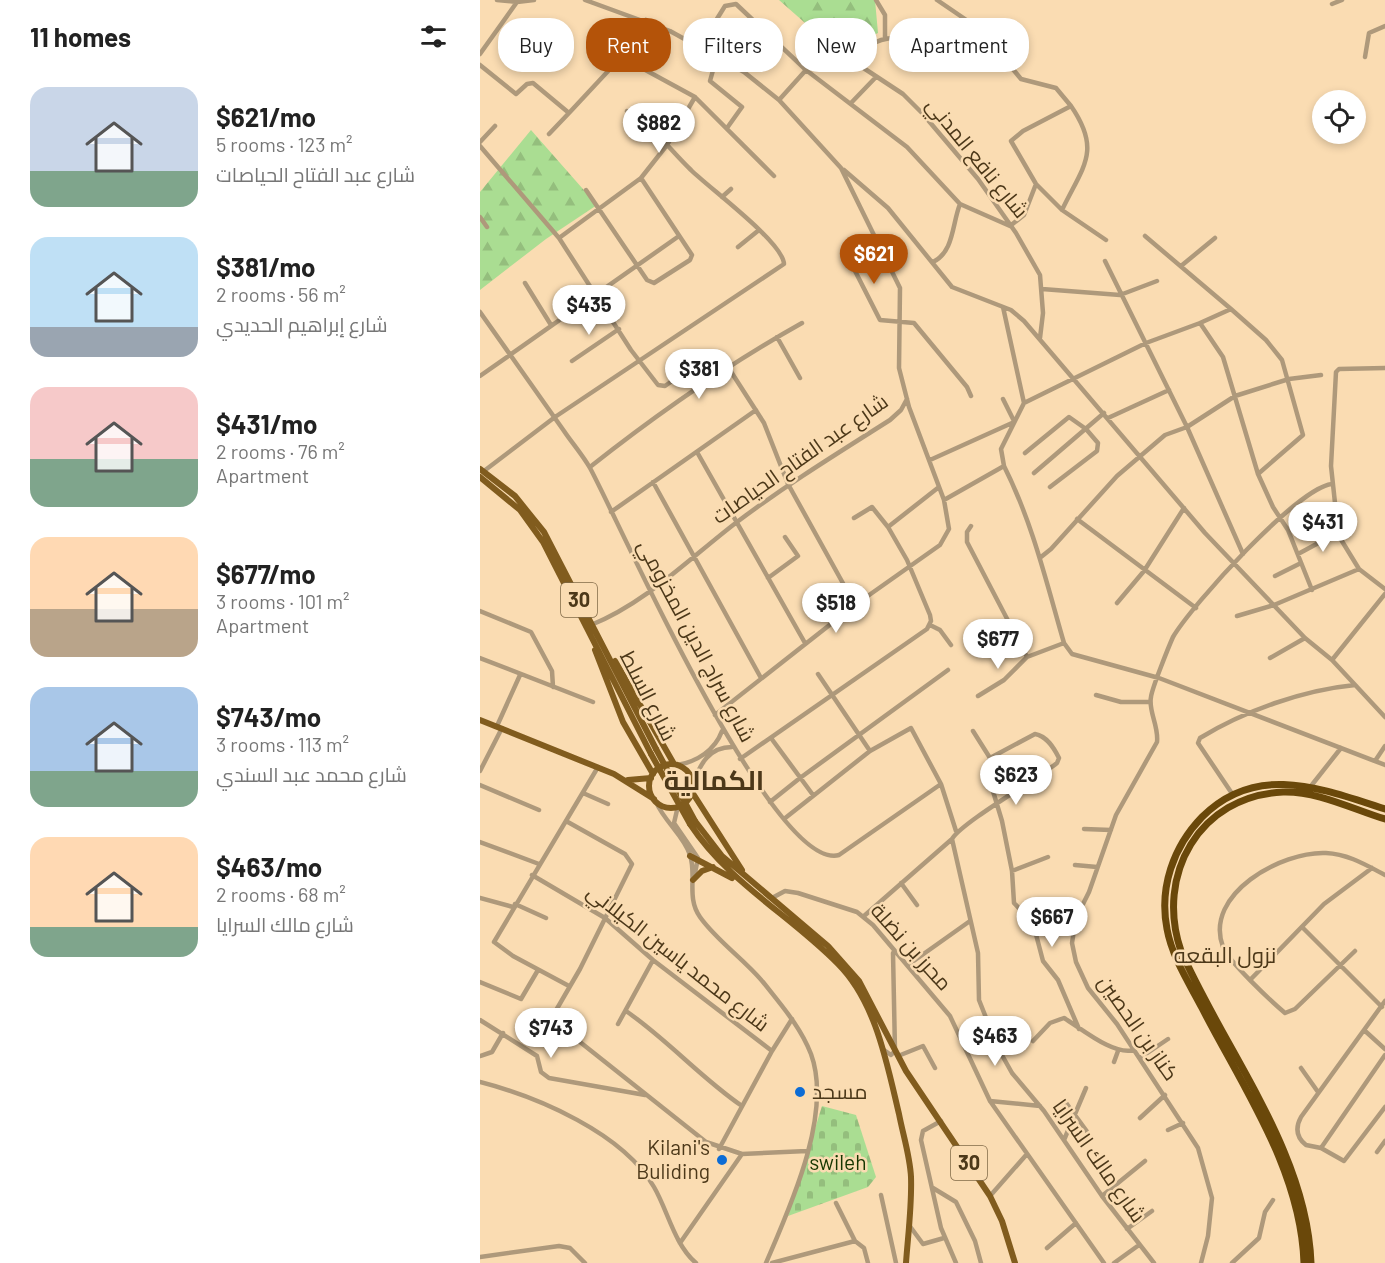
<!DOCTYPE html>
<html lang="en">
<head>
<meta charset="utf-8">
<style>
  body { margin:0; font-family:Barlow,Cairo,sans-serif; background:#f6f6f6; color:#222; height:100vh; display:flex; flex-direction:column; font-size:22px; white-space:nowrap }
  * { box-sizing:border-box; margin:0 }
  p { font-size:20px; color:#767676 }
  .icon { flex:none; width:33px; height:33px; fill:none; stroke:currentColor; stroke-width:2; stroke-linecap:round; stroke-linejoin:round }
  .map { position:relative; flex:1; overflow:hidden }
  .drawer { display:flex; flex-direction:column; background:#fff; width:480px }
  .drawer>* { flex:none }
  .guide { position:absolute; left:18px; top:18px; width:570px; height:54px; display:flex; gap:12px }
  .fabs { position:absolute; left:832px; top:90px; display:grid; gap:12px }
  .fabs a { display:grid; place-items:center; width:54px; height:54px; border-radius:50%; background:#fff; box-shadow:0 3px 9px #0003; font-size:30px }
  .price { position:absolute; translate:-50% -51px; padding:0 14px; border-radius:21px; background:#fff; color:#222; font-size:20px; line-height:39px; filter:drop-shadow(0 2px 3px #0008) }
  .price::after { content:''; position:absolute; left:50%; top:36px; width:18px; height:14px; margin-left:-9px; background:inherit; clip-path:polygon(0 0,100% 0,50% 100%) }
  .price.selected { background:#b45309; color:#fff }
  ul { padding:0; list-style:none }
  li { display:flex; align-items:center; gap:18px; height:150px; padding:0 30px }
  li span { display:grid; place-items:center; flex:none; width:168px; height:120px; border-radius:18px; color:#555 }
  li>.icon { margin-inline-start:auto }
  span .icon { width:72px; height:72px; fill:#fffc; stroke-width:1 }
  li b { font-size:26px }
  h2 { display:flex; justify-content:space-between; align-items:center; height:72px; padding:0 30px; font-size:26px }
  .pill { padding:0 21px; border-radius:24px; background:#fff; box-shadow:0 3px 9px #0003; font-size:21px; line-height:54px }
  .pill.selected { background:#b45309; color:#fff }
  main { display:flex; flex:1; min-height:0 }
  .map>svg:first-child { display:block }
</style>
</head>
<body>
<main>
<section class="drawer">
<h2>11 homes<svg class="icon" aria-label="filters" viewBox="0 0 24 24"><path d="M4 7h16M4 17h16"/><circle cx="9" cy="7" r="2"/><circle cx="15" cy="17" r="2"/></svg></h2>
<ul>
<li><span style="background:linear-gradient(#c9d6e8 70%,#7fa58c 0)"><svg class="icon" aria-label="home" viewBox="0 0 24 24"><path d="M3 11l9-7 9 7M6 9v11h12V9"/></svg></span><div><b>$621/mo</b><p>5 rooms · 123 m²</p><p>شارع عبد الفتاح الحياصات</p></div></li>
<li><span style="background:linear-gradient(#bfe0f5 75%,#9aa5b1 0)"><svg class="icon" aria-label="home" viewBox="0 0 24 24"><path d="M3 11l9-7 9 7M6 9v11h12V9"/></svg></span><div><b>$381/mo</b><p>2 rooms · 56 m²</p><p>شارع إبراهيم الحديدي</p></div></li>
<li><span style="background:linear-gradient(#f6c9c9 60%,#7fa58c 0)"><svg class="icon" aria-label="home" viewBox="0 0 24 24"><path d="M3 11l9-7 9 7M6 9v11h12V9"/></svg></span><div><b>$431/mo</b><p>2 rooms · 76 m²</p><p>Apartment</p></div></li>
<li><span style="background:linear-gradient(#ffd9b3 60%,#b9a48a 0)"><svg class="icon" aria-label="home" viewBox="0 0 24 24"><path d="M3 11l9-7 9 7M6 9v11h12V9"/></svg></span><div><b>$677/mo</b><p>3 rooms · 101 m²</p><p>Apartment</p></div></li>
<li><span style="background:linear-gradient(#a9c7e8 70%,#7fa58c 0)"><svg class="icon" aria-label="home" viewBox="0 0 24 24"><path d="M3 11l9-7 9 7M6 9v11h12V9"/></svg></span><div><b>$743/mo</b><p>3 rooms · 113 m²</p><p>شارع محمد عبد السندي</p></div></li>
<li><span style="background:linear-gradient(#ffd9b3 75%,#7fa58c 0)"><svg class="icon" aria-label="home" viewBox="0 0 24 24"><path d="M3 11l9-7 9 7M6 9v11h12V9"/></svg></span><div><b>$463/mo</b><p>2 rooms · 68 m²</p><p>شارع مالك السرايا</p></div></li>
</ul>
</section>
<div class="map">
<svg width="905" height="1263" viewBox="0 0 905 1263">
  <defs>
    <pattern id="forest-firs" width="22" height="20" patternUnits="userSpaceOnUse" patternTransform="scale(1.5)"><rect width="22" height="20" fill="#aadd92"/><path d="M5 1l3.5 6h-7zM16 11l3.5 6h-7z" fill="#94be7d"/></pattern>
    <pattern id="cemetery-stones" width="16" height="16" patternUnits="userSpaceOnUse" patternTransform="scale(1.5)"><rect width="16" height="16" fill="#aadd92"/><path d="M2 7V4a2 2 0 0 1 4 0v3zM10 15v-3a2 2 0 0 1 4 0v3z" fill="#94be7d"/></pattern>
  </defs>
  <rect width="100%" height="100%" fill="#fadcb2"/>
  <path fill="url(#forest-firs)" d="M299 0H395L398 33 358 52Z
    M51 130 117 205 66 239 0 290V192Z"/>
  <path fill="url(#cemetery-stones)" d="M342 1106 376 1115 396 1177 388 1187 308 1216Z"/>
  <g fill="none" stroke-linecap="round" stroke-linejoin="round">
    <path stroke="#ae997b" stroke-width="4.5" d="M17 0 37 2 54 0
      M105 0 190 31 264 72 299 100 361 168 420 288 419 368 429 407 464 500 469 529 460 545 375 605 235 715
      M396 0 405 15V38
      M457 0 501 30 541 79 576 88 591 106
      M852 4 862 0
      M166 20 144 51 147 60 215 97 294 176
      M220 46 245 6 256 4 326 70 427 147 480 204C472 224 474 252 453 262
      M0 54 37 2
      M237 56 230 81 262 107 247 128
      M885 57 889 33 905 26
      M477 59C450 46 416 27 389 46 383 50 379 53 377 60L382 67 423 94 442 113 498 179 536 233 560 275 563 313 560 338
      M0 65 36 94 47 84 53 83 89 113 144 54
      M299 100 326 70
      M371 103 396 77
      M69 134 89 113
      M0 142 15 126
      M0 146 79 238 151 350 178 385 185 386 209 369
      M364 170 408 208 472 287 531 310 544 321 725 533 825 638 852 660 905 717
      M106 190 167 280 174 283 210 260 212 255 161 178
      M242 197 251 189
      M480 204 530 226 544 215 556 184
      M582 210C603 166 622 151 591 106L543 131 531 141 556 184 582 210 626 240
      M0 217 7 227
      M665 236 751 309
      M79 238 161 178 187 145 215 97
      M258 247 279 230
      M400 250 372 265 400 320 434 323 487 387 491 396
      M625 261 707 427 763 554
      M701 266 735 238
      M45 283 71 325
      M562 289 640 295 677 281
      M0 312C28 352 56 391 84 431 92 443 102 454 110 468 140 523 293 873 359 855L461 784
      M720 323 751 309 786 340 802 360 823 435 778 474
      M297 337 320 378
      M92 361 139 329
      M248 367 284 423 308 484 375 605
      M0 376 199 236
      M523 399 534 421
      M544 403 666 343 720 323 743 357 778 474 793 507 808 530 832 590
      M628 418 689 390
      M217 452 325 643
      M545 453 589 417 606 429 618 443 617 451 570 487
      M450 460 532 423
      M524 466C553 524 566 581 584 643L592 654 679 678 905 765
      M110 467C177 414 247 365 322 323
      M4 471 75 417 304 264C303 242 229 188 211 170 189 149 173 125 147 111
      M554 473 624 413
      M173 482 281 678
      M464 500 524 466 521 449 544 403 523 307
      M855 503 851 466 856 372 859 369 905 368
      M131 512 276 410
      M856 513 857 533 879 569 905 589
      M374 518 392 507 408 527
      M597 519 716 608
      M491 526 487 532V542L547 657
      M818 554 857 533
      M561 557 571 549 637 476 685 435 707 427 755 396 809 379 841 375
      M795 576 821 563
      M288 578 318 556 305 537
      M637 603 664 571 704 508
      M0 611 51 632 72 671 73 687
      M757 616 794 605 879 569
      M111 625C166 603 211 557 257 522 306 485 358 453 410 420L421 410 427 399
      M450 625 460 630 471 645
      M0 658 113 702
      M790 658 825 638
      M852 660 905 594
      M338 674 390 751
      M616 695 641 702H670
      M498 696 524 680 547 657 584 643
      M17 726 40 675
      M493 731 510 758
      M291 738 333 795
      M260 759 447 629 451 621 450 615 427 560 408 527 459 487
      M895 761 905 746
      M197 765C217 762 235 750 242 731
      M0 771 22 728
      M213 784C220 764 229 747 252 747
      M0 785 59 810
      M831 786 861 748
      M103 793 128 804
      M753 795 718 743 720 738C764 711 823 690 875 685
      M176 802C184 821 204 836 210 855 217 876 206 897 220 917 237 941 264 959 283 982 301 1005 320 1026 331 1054 353 1114 310 1207 286 1263
      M290 802 320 778 468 670
      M198 806 194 823 218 858 214 878
      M304 819 390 751 431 728 461 784 476 831
      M86 821 145 854 152 864 100 969 71 1019 226 1142 262 1154 327 1151
      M604 829 631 830
      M472 839 498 953 499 1000 518 1048 532 1073 564 1111 622 1196 674 1263
      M0 842 59 864
      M595 865 617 867
      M532 871 534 903 553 923 563 961 578 980 599 1029
      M52 875 125 918 173 960 292 1051
      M421 883 437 905
      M0 898 33 907
      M292 898 305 891 318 893 377 912 393 925 470 1016 510 1101 624 1263
      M35 904 66 918
      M384 916 472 839C481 823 557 779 577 763L579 758C574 748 567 736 555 734L510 758 506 768 522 821 532 871 568 857
      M822 927 902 1007
      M875 951 815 1009 805 1013C792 1002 748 961 743 947 723 894 802 851 846 853 868 854 886 865 905 875
      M428 965 490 921
      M771 979 844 904 892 868
      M0 982 41 999 58 970
      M89 986 33 956 14 942 118 767
      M905 1001 821 1117C815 1128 816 1137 826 1145L841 1148 864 1161 905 1107
      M146 1011C188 1040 221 1078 262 1106
      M0 1020 57 1056 61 1072 69 1078 165 1095
      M138 1024 173 960
      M884 1030 905 1049
      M553 1041 570 1023 584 1018C602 1029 634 1056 654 1050
      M404 1050 411 1055 415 1051 413 953
      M0 1056 12 1052 23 1033
      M418 1056 443 1046 455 1068
      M660 1058 688 1039
      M634 1062 638 1051
      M821 1068 838 1092
      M0 1082C58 1097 143 1133 174 1187 188 1211 194 1244 216 1263
      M584 1100 611 1137
      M510 1101 560 1106
      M660 1118 685 1095
      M461 1121 443 1131 441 1140 461 1228 476 1263
      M688 1130 703 1123
      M584 1140 606 1088
      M841 1148 905 1055
      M239 1149 292 1051 312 1019
      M897 1152 905 1141
      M453 1188 476 1202 495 1241 501 1263
      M401 1195 416 1263
      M510 1196 547 1154
      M622 1196 665 1161
      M356 1203 375 1241
      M429 1225 443 1244 464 1238
      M647 1229 672 1211
      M200 1243 262 1154
      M567 1248 596 1223
      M0 1257 79 1246 90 1248 105 1263
      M292 1263 375 1241 384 1248 388 1263
      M634 1263 659 1245
      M721 1263 728 1236 732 1198 718 1148 637 1024 608 988 596 962 592 943 596 918 609 892 636 815 677 742C679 726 668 711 671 697 672 688 689 646 693 637 712 605 817 488 852 484
      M752 1263 779 1238 785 1212 793 1200"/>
    <path stroke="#815c1e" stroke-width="6" d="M0 469 35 496 64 532 176 749
      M0 477 40 510 63 542 171 754
      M115 650 143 722 173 774
      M135 661 194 764
      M0 720 134 774 174 799
      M169 786a22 22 0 1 1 44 0a22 22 0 1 1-44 0Z
      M148 780 171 778
      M212 792 262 870
      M215 821 242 856 348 946 379 981 426 1071 510 1196 522 1221 535 1263
      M210 824C249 883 310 915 358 964 396 1002 407 1064 419 1114 423 1135 430 1156 431 1177 432 1205 428 1235 426 1263
      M210 856 252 878
      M213 880 222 871 233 867"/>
    <path stroke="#6a480a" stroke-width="7" d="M824 1263C821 1170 763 1088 722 1008 709 983 692 957 687 929 679 888 693 847 722 817 777 762 842 789 905 809
      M831 1263C827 1151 745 1051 701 951 675 875 719 796 803 792 838 791 872 809 905 819"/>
    <path stroke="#815c1e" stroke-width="6" d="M176 749 215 821
      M171 754 210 824"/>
  </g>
  <g fill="#0c6cd5" stroke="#fadcb2" stroke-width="2">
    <circle cx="320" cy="1092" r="6"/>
    <circle cx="242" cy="1160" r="6"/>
  </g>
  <g text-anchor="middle" stroke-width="5" stroke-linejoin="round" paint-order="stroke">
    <g fill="#fadcb2" stroke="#806947" stroke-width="1.5">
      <rect x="81" y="583" width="36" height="34" rx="4.5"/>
      <rect x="471" y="1146" width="36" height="34" rx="4.5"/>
    </g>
    <g font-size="20" font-weight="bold" fill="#4c3819">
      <text x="99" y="607">30</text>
      <text x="489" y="1170">30</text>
    </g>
    <g font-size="21" fill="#4c3819" stroke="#fadcb2">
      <text transform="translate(497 158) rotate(51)" y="7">شارع نافع المدني</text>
      <text transform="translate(320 459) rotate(-35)" y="7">شارع عبد الفتاح الحياصات</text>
      <text transform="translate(216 641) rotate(62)" y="7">شارع سراج الدين المخزومي</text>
      <text transform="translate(168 696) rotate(63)" y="7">شارع السلط</text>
      <text transform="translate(431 947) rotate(48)" y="7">محرز بن نضلة</text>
      <text transform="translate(198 958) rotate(38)" y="7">شارع محمد ياسين الكيلاني</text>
      <text transform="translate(658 1028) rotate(55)" y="7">كناز بن الحصين</text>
      <text transform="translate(619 1161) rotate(55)" y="7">شارع مالك السرايا</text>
    </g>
    <g font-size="21" fill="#4c3819" stroke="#fadcb2" text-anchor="start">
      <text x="332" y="1099">مسجد</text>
      <text x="230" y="1155" text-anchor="end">Kilani's<tspan x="230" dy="24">Buliding</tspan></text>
    </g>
    <g font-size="21" fill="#153600" stroke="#fadcb2">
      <text x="358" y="1170">swileh</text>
    </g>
    <g font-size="22" fill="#4c3819" stroke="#fadcb2">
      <text x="745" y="963">نزول البقعه</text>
    </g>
    <g font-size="27" font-weight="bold" fill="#4c3819" stroke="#fadcb2">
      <text x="234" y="790">الكمالية</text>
    </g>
  </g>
</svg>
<div class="fabs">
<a><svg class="icon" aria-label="locate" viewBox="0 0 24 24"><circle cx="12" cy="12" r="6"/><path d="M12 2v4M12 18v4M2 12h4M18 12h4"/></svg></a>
</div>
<b class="price" style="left:179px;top:154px">$882</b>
<b class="price selected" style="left:394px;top:285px">$621</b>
<b class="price" style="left:109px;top:336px">$435</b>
<b class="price" style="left:219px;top:400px">$381</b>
<b class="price" style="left:843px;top:553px">$431</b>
<b class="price" style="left:356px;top:634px">$518</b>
<b class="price" style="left:518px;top:670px">$677</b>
<b class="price" style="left:536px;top:806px">$623</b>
<b class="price" style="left:572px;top:948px">$667</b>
<b class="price" style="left:71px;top:1059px">$743</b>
<b class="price" style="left:515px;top:1067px">$463</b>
<div class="guide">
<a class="pill">Buy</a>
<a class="pill selected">Rent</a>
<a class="pill">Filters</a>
<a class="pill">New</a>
<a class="pill">Apartment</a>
</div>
</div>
</main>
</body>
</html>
